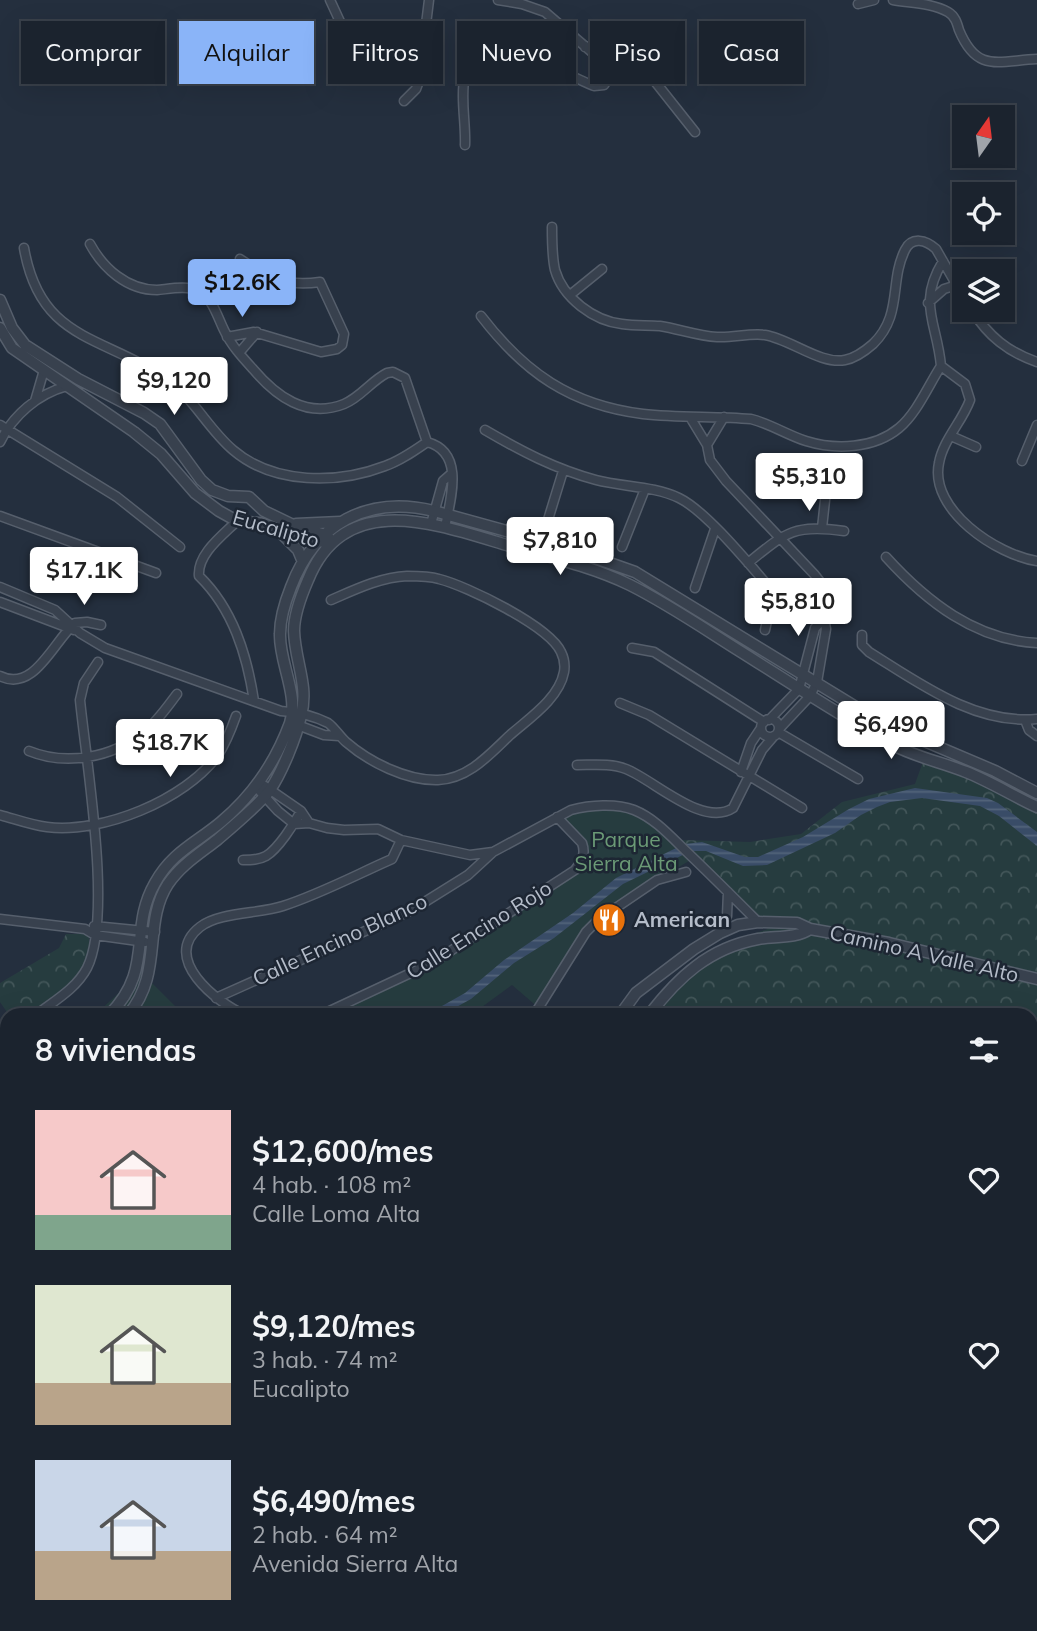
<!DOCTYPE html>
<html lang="es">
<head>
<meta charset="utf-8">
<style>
  body { margin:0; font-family:Mulish,sans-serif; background:#282f3a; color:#f1f3f6; height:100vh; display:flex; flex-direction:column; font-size:26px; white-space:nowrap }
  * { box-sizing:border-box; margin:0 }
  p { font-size:23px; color:#a0a4aa }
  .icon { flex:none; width:38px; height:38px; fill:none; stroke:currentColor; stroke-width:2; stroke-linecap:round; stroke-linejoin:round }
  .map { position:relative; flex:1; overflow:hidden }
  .drawer { position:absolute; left:0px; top:1008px; width:1038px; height:623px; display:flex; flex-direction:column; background:#1b232e; border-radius:21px 21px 0 0; box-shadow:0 7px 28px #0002,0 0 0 2px #39404a }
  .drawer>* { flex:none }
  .top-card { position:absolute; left:21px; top:21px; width:996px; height:63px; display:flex; gap:14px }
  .needle { width:46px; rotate:14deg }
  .buttons { position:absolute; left:952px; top:105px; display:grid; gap:14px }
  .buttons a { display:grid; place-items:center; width:63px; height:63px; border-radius:0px; background:#1b232e; box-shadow:0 7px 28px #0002,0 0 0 2px #39404a; font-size:35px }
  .price { position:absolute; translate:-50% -60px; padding:0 16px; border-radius:7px; background:#fff; color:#222; font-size:23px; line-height:46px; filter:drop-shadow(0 2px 4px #0008) }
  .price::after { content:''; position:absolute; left:50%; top:42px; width:21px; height:16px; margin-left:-10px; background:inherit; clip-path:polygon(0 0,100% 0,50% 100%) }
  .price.current { background:#8ab4f8; color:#111 }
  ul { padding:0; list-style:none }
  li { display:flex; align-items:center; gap:21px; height:175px; padding:0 35px }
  li span { display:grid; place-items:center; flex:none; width:196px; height:140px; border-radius:0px; color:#555 }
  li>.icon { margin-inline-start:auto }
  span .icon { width:84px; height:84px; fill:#fffc; stroke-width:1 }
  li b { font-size:30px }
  h2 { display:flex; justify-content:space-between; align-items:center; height:84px; padding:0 35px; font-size:30px }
  .tag { padding:0 24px; border-radius:0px; background:#1b232e; box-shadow:0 7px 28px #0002,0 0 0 2px #39404a; font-size:24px; line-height:63px }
  .tag.current { background:#8ab4f8; color:#111 }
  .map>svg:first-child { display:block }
</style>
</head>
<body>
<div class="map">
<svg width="1037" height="1631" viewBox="0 0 1037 1631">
  <defs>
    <pattern id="grass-tufts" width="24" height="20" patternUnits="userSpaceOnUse" patternTransform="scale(1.75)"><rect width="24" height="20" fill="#263c3f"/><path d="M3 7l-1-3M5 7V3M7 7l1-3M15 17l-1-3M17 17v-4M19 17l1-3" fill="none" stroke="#435659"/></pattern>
    <pattern id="forest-crowns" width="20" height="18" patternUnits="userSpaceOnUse" patternTransform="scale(1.75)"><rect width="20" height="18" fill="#263c3f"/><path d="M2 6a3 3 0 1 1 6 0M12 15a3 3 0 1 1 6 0" fill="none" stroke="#435659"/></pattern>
    <pattern id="water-rules" width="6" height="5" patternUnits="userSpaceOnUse" patternTransform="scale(1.75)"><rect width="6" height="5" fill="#394c67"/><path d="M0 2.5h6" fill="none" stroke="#53647b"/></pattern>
  </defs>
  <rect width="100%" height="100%" fill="#242f3e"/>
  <path fill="url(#grass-tufts)" d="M598 1624H989L988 1631H591Z"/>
  <path fill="url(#forest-crowns)" d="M924 759 1037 806V1631H988L989 1624H1031V1015H649C689 972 710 947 768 929L682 840 750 842 801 834 842 802 915 784Z
    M66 934H89V958L77 979 43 1007 30 1015H9L0 1002V983L59 948Z"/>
  <path fill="#263c3f" d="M615 806 643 814 694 858 657 880 586 932 540 1009 512 985 471 1015H321L432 963 575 870 582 843 557 817 571 810Z
    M141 972 184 1015H95Z
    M7 1038V1086L0 1092V1079L6 1074 0 1067V1043Z
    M7 1098V1471L0 1509V1105Z
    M186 1624H325L322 1631H182Z"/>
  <path fill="url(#water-rules)" d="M915 788 987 798 998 803 1037 832V846L999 816 980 806 922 798 890 802 877 807 861 815 835 833 767 865 743 866 706 851H691L623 884 554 938 514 963 471 999 442 1015H426L465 993 504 960 573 913 616 878 672 850 685 844 702 842 745 857H758L803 837 849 809 869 799Z"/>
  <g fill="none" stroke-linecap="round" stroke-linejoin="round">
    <g stroke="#565f6c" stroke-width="11">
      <path id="minor" d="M330 0 349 41 357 42 381 32
        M893 0C911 3 932 3 948 12 955 16 957 23 959 30 977 73 997 61 1037 59
        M858 4 874 0
        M585 47 615 44 630 50 695 132
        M404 101 416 89 419 81 429 0
        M465 145C466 123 460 97 465 75 476 26 567 75 594 86L604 85 610 76 608 66 545 12 522 4 498 0
        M552 227C552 241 552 257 555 270 563 298 594 321 622 324 635 326 647 325 660 326 679 329 698 336 717 337 733 338 749 333 765 335 790 339 821 365 845 360 856 358 865 351 873 344 903 315 889 282 905 250 912 236 926 240 936 249L964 298
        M90 244C103 268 127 290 157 290 169 289 187 285 199 291 212 297 218 318 224 330 231 345 242 357 253 369 276 396 306 419 344 404 361 397 371 381 387 373L393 372 405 378 427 442C465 452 451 498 445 527
        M24 248C40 340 100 335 164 377 193 396 207 428 233 450 274 485 338 484 385 466 400 461 414 451 427 442
        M570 295 602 269
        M928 303 944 289 957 285
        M972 310C988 336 1008 352 1037 362
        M481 316C524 372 570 405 643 414 679 418 715 416 751 419 771 424 787 435 806 441 835 450 874 449 899 428 917 413 928 386 941 366
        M227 337 254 332 321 352 337 349 342 345 344 334 320 282C285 287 269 278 240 259
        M239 353 257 332
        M941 366 965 384 970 400C962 422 943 440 939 463 929 510 997 555 1037 561
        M941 366C937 322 917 304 943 261
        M35 401 44 370
        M690 417 707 445 710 460 726 481 814 574 821 583 826 601 824 618 826 629 817 682 810 696 779 729
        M0 425 117 497 180 547
        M485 430C521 451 555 469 596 480 623 487 654 486 679 498 706 511 749 564 770 588L772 598 765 630
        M951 436 976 447
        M0 442C13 415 38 394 67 386
        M707 445 724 417
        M1022 461 1037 425
        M0 516 156 573
        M237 521C223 535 197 554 199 576 233 609 247 655 254 701
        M547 523 563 471
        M431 524 443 481 451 474
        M822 528 826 491
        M622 547 645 489
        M886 557C926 601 975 640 1037 643
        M748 563C786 532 794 524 844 531
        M0 587 55 610 80 633 105 648 281 711C296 712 314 716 328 723 334 727 340 737 346 742 369 762 407 781 438 780 468 779 489 755 509 736 528 719 559 699 564 672 565 666 564 658 561 652 549 626 467 586 439 579 429 576 417 576 407 576 381 577 354 590 331 600
        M695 588 715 529
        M0 602 74 630
        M862 635V645L869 652C919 683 975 725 1037 719
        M632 648 654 652 764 722
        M0 676C34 693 53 642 75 623L87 622 101 625
        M620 703 649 715 802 808
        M761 728a9 9 0 1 1 18 0a9 9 0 1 1-18 0Z
        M769 720 799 689 815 628 824 618
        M1025 720 1029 730 1037 736
        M295 724 324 735 339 736
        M778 732 858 779
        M29 751C66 766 112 758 144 732 157 722 167 707 177 694
        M577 765C593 765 611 763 626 769 654 780 703 828 733 808L762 750 774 736
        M741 772 751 743 761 728
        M259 782 301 811 309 823
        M256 787 278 811 294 824 309 823 327 828 344 830 378 829 401 840 470 855 493 852
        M0 815C15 819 31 825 47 827 102 834 185 800 218 755 226 743 231 730 236 716
        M243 860C251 860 259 860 266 856 278 849 294 824 301 811
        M0 919 85 929 95 935 145 942
        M94 926 155 932
        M720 933 727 916 728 892
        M216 998 412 910 468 875 493 852 571 810C590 805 616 803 634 810 656 819 672 838 689 854 712 876 735 899 758 922
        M36 1015C54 1001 76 989 87 968 113 916 86 762 80 700L84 683 98 662
        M245 1015C217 1003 160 958 200 927 219 912 259 914 283 906 317 895 350 878 383 863L392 859 401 840
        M321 1015 432 963 575 870C582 861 586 854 582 843L557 817
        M534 1015 586 932 598 920 657 880 686 872
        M0 1042 7 1037
        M0 1516 7 1519
        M0 1595 7 1602
        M31 1624 38 1631
        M119 1624 126 1631
        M390 1631 393 1624"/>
    </g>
    <g stroke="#565f6c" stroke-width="13">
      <path id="tertiary" d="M0 300 12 328 25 345 78 379 144 413 160 424 201 480 212 490 228 496 249 497 264 511 291 524 328 536
        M0 328 12 348 134 432 161 454 195 493 219 511 237 521 259 523 323 542
        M296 524 340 522
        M278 530 298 550 303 562
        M109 1015C155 969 128 930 155 883 172 852 196 843 221 822 252 796 276 761 290 723 299 695 279 662 280 634 280 618 285 602 291 587 315 523 368 495 434 511L564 547 635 572 882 723 995 771 1037 793
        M128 1015C164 973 142 924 168 884 181 865 199 854 217 840 231 828 260 804 270 790 282 772 296 738 301 716 309 685 295 662 294 631 294 614 301 596 308 580 345 488 439 525 510 546 550 557 593 567 630 585 668 604 703 628 738 650 789 682 839 715 891 744 915 757 941 762 966 772 991 782 1013 796 1037 807
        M620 1015 636 993 694 949 720 933 738 925 758 922 797 923 810 929 889 943 1037 979
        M649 1015C678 977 709 948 758 939 774 936 796 939 810 929
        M0 1110 7 1104
        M0 1125 7 1119
        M195 1624 202 1631
        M187 1631 191 1624
        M322 1631 325 1624"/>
    </g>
    <use href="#minor" stroke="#38414e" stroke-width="8"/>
    <use href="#tertiary" stroke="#38414e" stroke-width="10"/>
  </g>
  <defs>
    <g id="restaurant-disc" transform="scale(1.75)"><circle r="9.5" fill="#e8710a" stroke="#1d2633"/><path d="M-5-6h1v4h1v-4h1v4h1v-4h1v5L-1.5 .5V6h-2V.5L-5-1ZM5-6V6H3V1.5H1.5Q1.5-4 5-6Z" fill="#fff"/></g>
  </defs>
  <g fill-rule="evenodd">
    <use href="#restaurant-disc" x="609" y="920"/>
  </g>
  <g text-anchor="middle" stroke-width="5" stroke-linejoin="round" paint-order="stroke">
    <g font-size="21" fill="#b4bcc9" stroke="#1d2633">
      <text transform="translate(276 529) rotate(16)" y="7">Eucalipto</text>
      <text transform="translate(479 930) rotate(-32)" y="7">Calle Encino Rojo</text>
      <text transform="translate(340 940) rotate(-25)" y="7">Calle Encino Blanco</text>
      <text transform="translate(924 954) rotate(13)" y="7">Camino A Valle Alto</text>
    </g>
    <g font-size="21" fill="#6b9a76" stroke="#1d2633">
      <text x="626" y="847">Parque<tspan x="626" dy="24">Sierra Alta</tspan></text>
    </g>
    <g font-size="21" font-weight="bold" fill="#b4bcc9" stroke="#1d2633" text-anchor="start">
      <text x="634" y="927">American</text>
    </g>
  </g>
</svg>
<div class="buttons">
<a><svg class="needle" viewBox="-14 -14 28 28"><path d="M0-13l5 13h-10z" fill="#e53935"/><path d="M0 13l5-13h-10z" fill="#a0a4aa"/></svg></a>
<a><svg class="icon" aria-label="locate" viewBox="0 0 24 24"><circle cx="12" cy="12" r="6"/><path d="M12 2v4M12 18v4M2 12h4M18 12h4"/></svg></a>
<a><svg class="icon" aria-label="layers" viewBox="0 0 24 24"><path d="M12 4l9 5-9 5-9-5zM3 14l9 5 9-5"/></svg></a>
</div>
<b class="price current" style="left:242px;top:319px">$12.6K</b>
<b class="price" style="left:174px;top:417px">$9,120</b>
<b class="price" style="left:809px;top:513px">$5,310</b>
<b class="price" style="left:560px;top:577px">$7,810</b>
<b class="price" style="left:84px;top:607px">$17.1K</b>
<b class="price" style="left:798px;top:638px">$5,810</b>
<b class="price" style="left:891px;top:761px">$6,490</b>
<b class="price" style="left:170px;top:779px">$18.7K</b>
<div class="top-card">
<a class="tag">Comprar</a>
<a class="tag current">Alquilar</a>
<a class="tag">Filtros</a>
<a class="tag">Nuevo</a>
<a class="tag">Piso</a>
<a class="tag">Casa</a>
</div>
<section class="drawer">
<h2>8 viviendas<svg class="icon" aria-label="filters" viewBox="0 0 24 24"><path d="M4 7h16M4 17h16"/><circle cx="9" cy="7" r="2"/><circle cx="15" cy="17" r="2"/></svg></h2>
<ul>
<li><span style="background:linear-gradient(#f6c9c9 75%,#7fa58c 0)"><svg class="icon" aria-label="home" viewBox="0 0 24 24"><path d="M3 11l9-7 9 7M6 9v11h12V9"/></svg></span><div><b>$12,600/mes</b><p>4 hab. · 108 m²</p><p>Calle Loma Alta</p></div><svg class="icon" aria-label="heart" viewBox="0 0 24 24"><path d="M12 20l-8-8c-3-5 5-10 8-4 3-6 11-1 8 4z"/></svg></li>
<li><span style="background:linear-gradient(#dfe7d0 70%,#b9a48a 0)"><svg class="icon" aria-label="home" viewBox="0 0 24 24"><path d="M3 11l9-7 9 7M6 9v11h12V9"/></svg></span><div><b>$9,120/mes</b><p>3 hab. · 74 m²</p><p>Eucalipto</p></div><svg class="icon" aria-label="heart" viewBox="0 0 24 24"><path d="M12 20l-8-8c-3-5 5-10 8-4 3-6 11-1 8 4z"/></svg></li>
<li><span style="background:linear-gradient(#c9d6e8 65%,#b9a48a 0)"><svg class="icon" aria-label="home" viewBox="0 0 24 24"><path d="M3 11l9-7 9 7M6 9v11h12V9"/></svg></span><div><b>$6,490/mes</b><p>2 hab. · 64 m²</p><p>Avenida Sierra Alta</p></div><svg class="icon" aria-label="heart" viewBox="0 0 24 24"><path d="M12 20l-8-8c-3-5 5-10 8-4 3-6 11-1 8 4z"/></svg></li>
</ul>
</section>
</div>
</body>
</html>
